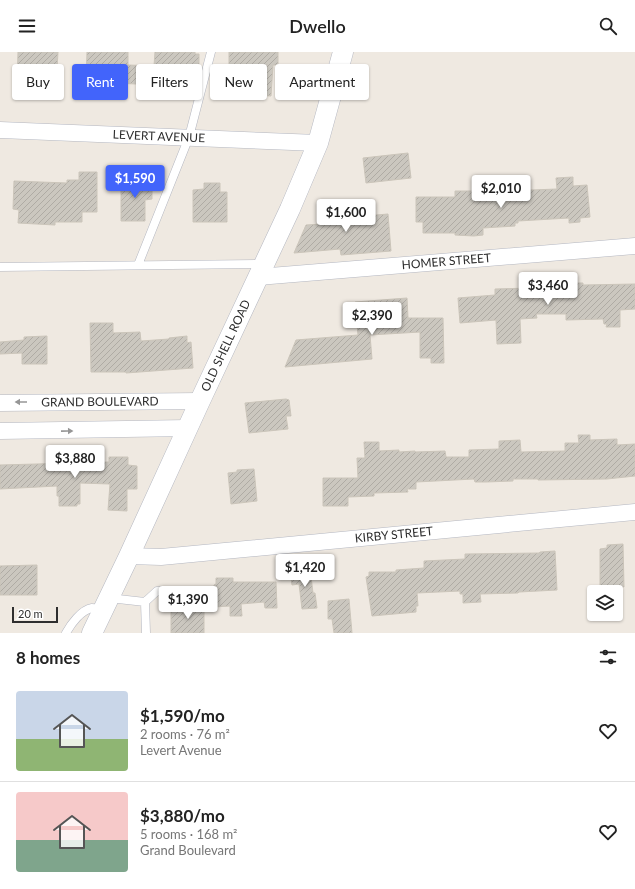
<!DOCTYPE html>
<html lang="en">
<head>
<meta charset="utf-8">
<style>
  body { margin:0; font-family:Lato,sans-serif; background:#f6f6f6; color:#222; height:100vh; display:flex; flex-direction:column; font-size:15px; white-space:nowrap }
  * { box-sizing:border-box; margin:0 }
  p { font-size:13px; color:#767676 }
  .icon { flex:none; width:22px; height:22px; fill:none; stroke:currentColor; stroke-width:2; stroke-linecap:round; stroke-linejoin:round }
  .map { position:relative; height:581px; overflow:hidden }
  .drawer { display:flex; flex-direction:column; background:#fff; flex:1 }
  .drawer>* { flex:none }
  .banner { position:absolute; left:12px; top:12px; width:400px; height:36px; display:flex; gap:8px }
  .controls { position:absolute; left:587px; top:533px; display:grid; gap:8px }
  .controls a { display:grid; place-items:center; width:36px; height:36px; border-radius:4px; background:#fff; box-shadow:0 1px 3px #0004; font-size:20px }
  .scale { position:absolute; left:12px; bottom:10px; width:46px; box-sizing:border-box; padding-left:4px; border:2px solid #2e2e2e; border-top:0; font-size:11px; line-height:14px; white-space:nowrap; color:#2e2e2e; -webkit-text-stroke:3px #fff; paint-order:stroke }
  .price { position:absolute; translate:-50% -34px; padding:0 9px; border-radius:4px; background:#fff; color:#222; font-size:13px; line-height:26px; filter:drop-shadow(0 1px 2px #0008) }
  .price::after { content:''; position:absolute; left:50%; top:24px; width:12px; height:9px; margin-left:-6px; background:inherit; clip-path:polygon(0 0,100% 0,50% 100%) }
  .price.active { background:#4264fb; color:#fff }
  ul { padding:0; list-style:none }
  li { display:flex; align-items:center; gap:12px; height:100px; padding:0 16px }
  li+li { border-top:1px solid #e0e0e0 }
  li span { display:grid; place-items:center; flex:none; width:112px; height:80px; border-radius:4px; color:#555 }
  li>.icon { margin-inline-start:auto }
  span .icon { width:48px; height:48px; fill:#fffc; stroke-width:1 }
  li b { font-size:17px }
  h2 { display:flex; justify-content:space-between; align-items:center; height:48px; padding:0 16px; font-size:17px }
  .chip { padding:0 14px; border-radius:4px; background:#fff; box-shadow:0 1px 3px #0004; font-size:14px; line-height:36px }
  .chip.active { background:#4264fb; color:#fff }
  header { display:flex; justify-content:space-between; align-items:center; height:52px; padding:0 16px; background:#fff; font-size:18px; font-weight:600 }
  .map>svg:first-child { display:block }
</style>
</head>
<body>
<header><svg class="icon" aria-label="menu" viewBox="0 0 24 24"><path d="M4 6h16M4 12h16M4 18h16"/></svg>Dwello<svg class="icon" aria-label="search" viewBox="0 0 24 24"><circle cx="10" cy="10" r="6"/><path d="M15 15l6 6"/></svg></header>
<div class="map">
<svg width="635" height="581" viewBox="0 0 635 581">
  <defs>
    <pattern id="building-hatch" width="6" height="6" patternUnits="userSpaceOnUse"><rect width="6" height="6" fill="#cbc7bf"/><path d="M-1 1l2-2M0 6l6-6M5 7l2-2" fill="none" stroke="#afaba4"/></pattern>
  </defs>
  <rect width="100%" height="100%" fill="#efe9e1"/>
  <path fill="url(#building-hatch)" stroke="#cbc5ba" d="M18 0H58L56 34 17 33Z
    M87 0H128V13L154 14 155 0H195V2H199V20L189 19 188 34 86 30Z
    M229 0H278V13H273L271 44 232 42 234 15H229Z
    M408 101 411 126 366 131 363 106Z
    M79 120H97V160H82V170H55V173L18 171 19 158 13 157 14 129 67 131V128H79Z
    M573 125V134L587 133 590 165 580 166V170L569 171V166L518 169V171H515V174L483 176V183L474 184 455 183V181H423V170H416V145H455V139H496L507 141 506 139 557 137 556 126Z
    M121 128H152V147L145 148V169H121Z
    M204 131H220V140H227V170H193V138L204 137Z
    M340 148 342 166 388 162 391 199 341 203 340 197 294 201 306 173 322 172 320 150Z
    M568 231H583V233L635 232V257L620 258V275H606L607 272H604L603 267 566 268V262H536L537 266 520 267 521 291 497 292 496 268 460 271 458 246 495 243V237L568 235Z
    M407 246 408 266H443L444 311H431V306H420V280L370 283 372 307 285 315 296 288 358 283 355 250Z
    M90 271H113V281L140 280 141 289 169 287V286L187 284V291L191 290 193 316 126 321V320H91Z
    M47 284V312H22V301L0 302V290L24 288V285Z
    M286 347 289 348 291 364H286L288 377 249 381 245 351Z
    M578 383H590V388L617 387V393L635 392V424L607 427 538 428V427H513V429L486 430H475L474 427 416 430V437H407L408 440 374 441V444L348 445V454H323V426H358L357 406H365L364 390H379V399L399 398V400L415 399V400L445 399 446 405H469V398L499 397V389L520 388 521 400 565 399V391H579Z
    M109 405H128V413L137 414V437H127V459L108 458 110 432 80 431V452H77V454H59V444H57V434L0 437V413L109 410Z
    M254 417 257 449 231 452 228 421 237 420V418Z
    M623 492 624 535H600V497L607 496V493Z
    M555 499 557 538 519 540 518 541 480 542 481 550 463 551V542H460V539L417 541 418 554H416V560L372 564 366 525 369 524V520H396V518L424 516V509L465 507V502L539 501 540 500Z
    M37 513V543H0V514Z
    M310 517 313 541H315L317 556 302 557 299 532 292 533 290 519Z
    M216 526H233V530H276L277 556H265L264 550 241 552 242 564H230V554L213 555 214 533 216 532Z
    M349 547 352 581H334L332 567H328V549Z
    M171 556H204V581H171Z"/>
  <g fill="none" stroke-linecap="round" stroke-linejoin="round">
    <g stroke="#b4b7c1" stroke-width="9">
      <path id="service" d="M138 213 189 85 211 0
        M0 215 263 212
        M109 546 145 550 146 581
        M145 550 157 539H177
        M66 581C71 572 81 558 92 556 95 556 99 557 103 557"/>
    </g>
    <g stroke="#b4b7c1" stroke-width="17">
      <g id="minor">
        <path id="s1" d="M0 78 318 91"/>
        <path id="s2" d="M258 225 635 194"/>
        <path id="s3" d="M0 351 200 349"/>
        <path d="M0 379 188 376"/>
        <path id="s4" d="M129 504 161 505 635 460"/>
      </g>
    </g>
    <g stroke="#b4b7c1" stroke-width="21">
      <g id="tertiary">
        <path id="s5" d="M92 581 129 504 200 349 290 157 318 91 343 0"/>
      </g>
    </g>
    <use href="#service" stroke="#fff" stroke-width="8"/>
    <use href="#minor" stroke="#fff" stroke-width="16"/>
    <use href="#tertiary" stroke="#fff" stroke-width="20"/>
  </g>
  <defs><path id="oneway-solid" d="M-6-.8H1V-3.2L6.5 0L1 3.2V.8H-6Z"/></defs>
  <g fill="#969696">
    <use href="#oneway-solid" transform="translate(21 350) rotate(180)"/>
    <use href="#oneway-solid" transform="translate(67 379) rotate(-1)"/>
  </g>
  <g text-anchor="middle" stroke-width="3" stroke-linejoin="round" paint-order="stroke">
    <g font-size="12" fill="#2e2e2e" stroke="#fff">
      <text dy="4" stroke="none"><textPath href="#s1" startOffset="159">LEVERT AVENUE</textPath></text>
      <text dy="4" stroke="none"><textPath href="#s2" startOffset="189">HOMER STREET</textPath></text>
      <text dy="4" stroke="none"><textPath href="#s5" startOffset="317">OLD SHELL ROAD</textPath></text>
      <text dy="4" stroke="none"><textPath href="#s3" startOffset="100">GRAND BOULEVARD</textPath></text>
      <text dy="4" stroke="none"><textPath href="#s4" startOffset="266">KIRBY STREET</textPath></text>
    </g>
  </g>
</svg>
<div class="controls">
<a><svg class="icon" aria-label="layers" viewBox="0 0 24 24"><path d="M12 4l9 5-9 5-9-5zM3 14l9 5 9-5"/></svg></a>
</div>
<div class="scale">20 m</div>
<b class="price active" style="left:135px;top:147px">$1,590</b>
<b class="price" style="left:501px;top:157px">$2,010</b>
<b class="price" style="left:346px;top:181px">$1,600</b>
<b class="price" style="left:548px;top:254px">$3,460</b>
<b class="price" style="left:372px;top:284px">$2,390</b>
<b class="price" style="left:75px;top:427px">$3,880</b>
<b class="price" style="left:305px;top:536px">$1,420</b>
<b class="price" style="left:188px;top:568px">$1,390</b>
<div class="banner">
<a class="chip">Buy</a>
<a class="chip active">Rent</a>
<a class="chip">Filters</a>
<a class="chip">New</a>
<a class="chip">Apartment</a>
</div>
</div>
<section class="drawer">
<h2>8 homes<svg class="icon" aria-label="filters" viewBox="0 0 24 24"><path d="M4 7h16M4 17h16"/><circle cx="9" cy="7" r="2"/><circle cx="15" cy="17" r="2"/></svg></h2>
<ul>
<li><span style="background:linear-gradient(#c9d6e8 60%,#8fb573 0)"><svg class="icon" aria-label="home" viewBox="0 0 24 24"><path d="M3 11l9-7 9 7M6 9v11h12V9"/></svg></span><div><b>$1,590/mo</b><p>2 rooms · 76 m²</p><p>Levert Avenue</p></div><svg class="icon" aria-label="heart" viewBox="0 0 24 24"><path d="M12 20l-8-8c-3-5 5-10 8-4 3-6 11-1 8 4z"/></svg></li>
<li><span style="background:linear-gradient(#f6c9c9 60%,#7fa58c 0)"><svg class="icon" aria-label="home" viewBox="0 0 24 24"><path d="M3 11l9-7 9 7M6 9v11h12V9"/></svg></span><div><b>$3,880/mo</b><p>5 rooms · 168 m²</p><p>Grand Boulevard</p></div><svg class="icon" aria-label="heart" viewBox="0 0 24 24"><path d="M12 20l-8-8c-3-5 5-10 8-4 3-6 11-1 8 4z"/></svg></li>
</ul>
</section>
</body>
</html>
